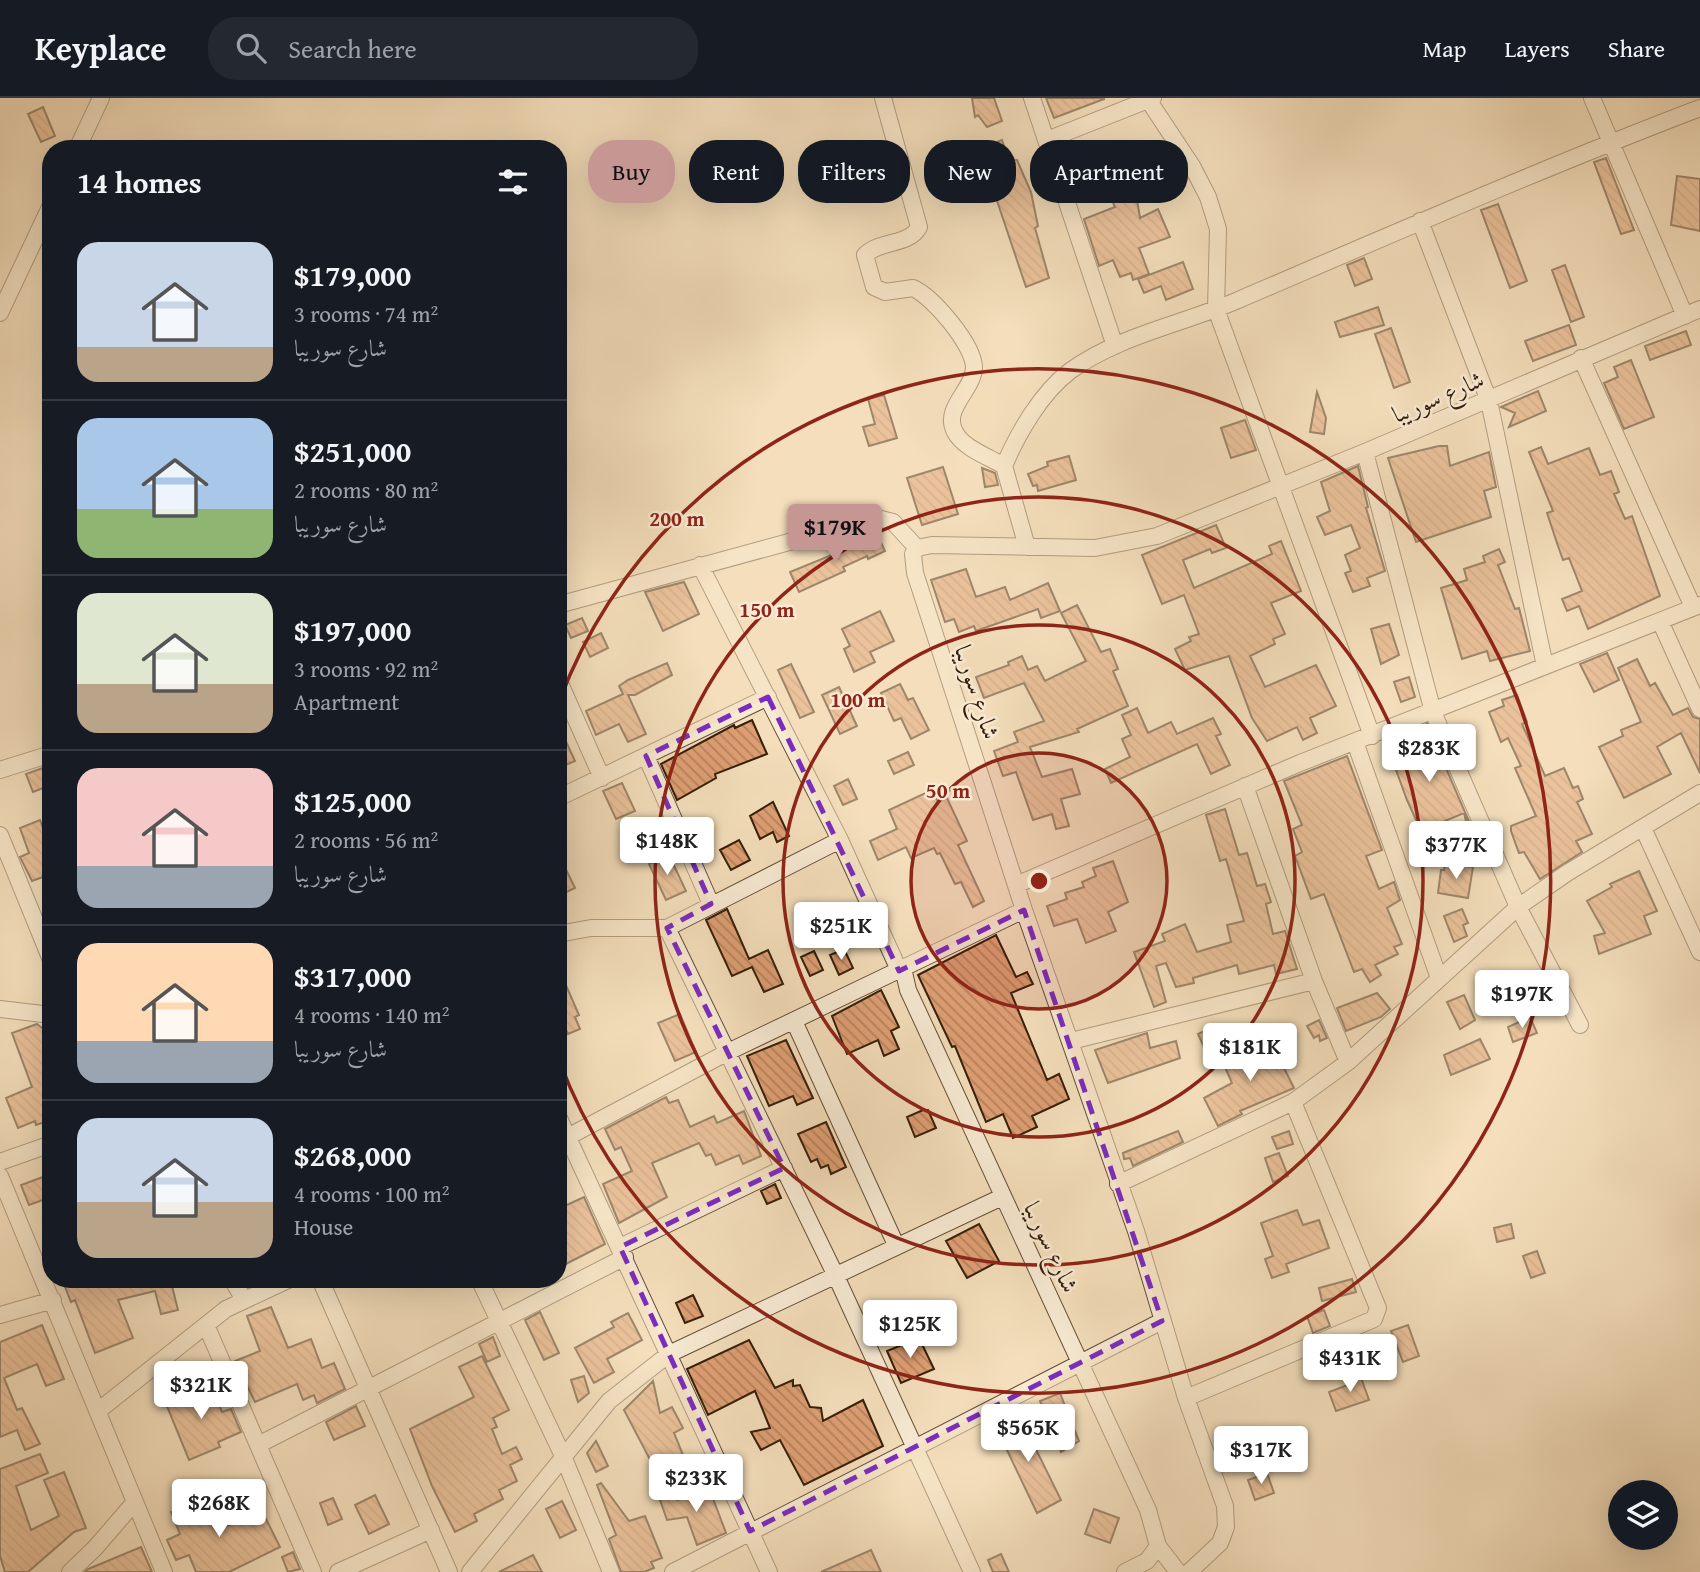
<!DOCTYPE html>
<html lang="en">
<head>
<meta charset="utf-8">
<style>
  body { margin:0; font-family:"Gentium Book Plus",Amiri,serif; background:#242831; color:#f1f3f6; height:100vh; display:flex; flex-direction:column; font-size:26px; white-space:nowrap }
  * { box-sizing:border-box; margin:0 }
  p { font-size:23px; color:#9ea1a6 }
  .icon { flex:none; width:38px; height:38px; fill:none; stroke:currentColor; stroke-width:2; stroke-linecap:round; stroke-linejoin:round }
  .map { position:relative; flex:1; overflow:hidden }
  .drawer { position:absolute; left:42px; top:42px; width:525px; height:1148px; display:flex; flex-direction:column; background:#171b24; border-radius:28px; box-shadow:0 7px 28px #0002 }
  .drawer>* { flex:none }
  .guide { position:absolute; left:588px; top:42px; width:665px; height:63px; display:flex; gap:14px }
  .fabs { position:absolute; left:1608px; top:1382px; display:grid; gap:14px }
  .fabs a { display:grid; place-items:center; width:70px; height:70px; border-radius:50%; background:#171b24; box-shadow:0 7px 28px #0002; font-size:35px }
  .price { position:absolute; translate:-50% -60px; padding:0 16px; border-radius:7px; background:#fff; color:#222; font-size:23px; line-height:46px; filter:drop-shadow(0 2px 4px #0008) }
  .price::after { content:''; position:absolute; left:50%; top:42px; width:21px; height:16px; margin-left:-10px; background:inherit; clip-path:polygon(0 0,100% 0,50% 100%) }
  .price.active { background:#c59692; color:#111 }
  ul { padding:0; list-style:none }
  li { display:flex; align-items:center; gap:21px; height:175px; padding:0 35px }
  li+li { border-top:2px solid #363941 }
  li span { display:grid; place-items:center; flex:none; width:196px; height:140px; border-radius:21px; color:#555 }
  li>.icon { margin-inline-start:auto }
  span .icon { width:84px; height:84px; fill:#fffc; stroke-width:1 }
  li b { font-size:30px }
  h2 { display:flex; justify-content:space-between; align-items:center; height:84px; padding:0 35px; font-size:30px }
  .pill { padding:0 24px; border-radius:28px; background:#171b24; box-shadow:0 7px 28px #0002; font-size:24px; line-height:63px }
  .pill.active { background:#c59692; color:#111 }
  header { display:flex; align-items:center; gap:42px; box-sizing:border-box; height:98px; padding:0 35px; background:#171b24; border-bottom:2px solid #363941 }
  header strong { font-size:33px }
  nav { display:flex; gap:38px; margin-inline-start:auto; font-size:24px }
  .search { width:490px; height:63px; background:#242831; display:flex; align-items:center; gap:18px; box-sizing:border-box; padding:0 24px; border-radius:28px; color:#9ea1a6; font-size:26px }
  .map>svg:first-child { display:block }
</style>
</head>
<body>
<header>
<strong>Keyplace</strong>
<div class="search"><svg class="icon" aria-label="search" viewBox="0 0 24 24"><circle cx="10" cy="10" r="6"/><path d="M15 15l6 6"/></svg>Search here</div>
<nav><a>Map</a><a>Layers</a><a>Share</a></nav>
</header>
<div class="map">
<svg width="1700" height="1474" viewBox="0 0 1700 1474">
  <defs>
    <pattern id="building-back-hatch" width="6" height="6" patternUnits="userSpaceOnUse" patternTransform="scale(1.75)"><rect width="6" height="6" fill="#df9f73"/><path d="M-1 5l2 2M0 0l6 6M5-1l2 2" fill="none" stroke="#b6815d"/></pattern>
  </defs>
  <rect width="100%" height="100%" fill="#f4debb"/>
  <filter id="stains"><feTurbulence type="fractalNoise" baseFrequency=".00286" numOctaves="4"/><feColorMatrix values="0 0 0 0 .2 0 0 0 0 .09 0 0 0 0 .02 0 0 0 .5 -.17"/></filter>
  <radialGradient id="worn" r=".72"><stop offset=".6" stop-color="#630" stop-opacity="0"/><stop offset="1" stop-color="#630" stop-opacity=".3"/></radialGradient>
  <path fill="url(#building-back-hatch)" stroke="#341e0a" stroke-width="2" d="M972 0H994L1002 23 987 29 978 17 975 19Z
    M1046 0H1104V1L1054 20Z
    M43 9 55 38 41 44 28 16Z
    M1002 42 1009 62H1017L1031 94 1038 128 1035 130 1049 180 1026 189 992 88 989 89 975 52Z
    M1118 51 1125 61 1134 56 1147 84 1135 90 1140 120 1158 111 1170 139 1139 150 1149 176 1133 182 1131 175 1120 179 1113 162 1099 168 1084 121 1115 109 1093 61Z
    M1606 60 1634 132 1621 136 1594 64Z
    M1677 78 1700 81V133L1671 127Z
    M1498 106 1527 183 1510 190 1481 112Z
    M1364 160 1372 181 1355 188 1347 167Z
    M1183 164 1193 191 1166 202 1161 188 1144 195 1138 181Z
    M1565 167 1584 219 1571 224 1552 172Z
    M1378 209 1384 227 1340 239 1335 224Z
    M1569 227 1576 247 1533 263 1525 243Z
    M1391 230 1410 284 1394 290 1375 236Z
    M1686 233 1691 247 1650 262 1645 248Z
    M1631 262 1654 319 1624 331 1604 285 1618 279 1614 269Z
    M1538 293 1546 313 1509 329 1515 315 1501 309Z
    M1317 294 1326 320 1324 336 1310 334Z
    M884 297 897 340 869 348 863 329 875 326 868 301Z
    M1245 322 1256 352 1231 360 1221 330Z
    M1439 348H1447L1450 368 1489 354 1496 389 1484 393 1491 419 1416 444 1388 360Z
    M1541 349 1548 366 1589 350 1600 377 1611 373 1619 394 1614 396 1625 421 1632 418 1660 498 1588 531 1579 508 1567 513 1562 501 1582 493 1569 460 1563 462 1558 448 1547 415 1553 413 1529 354Z
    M1069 358 1076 382 1038 393 1037 387 1033 388 1028 376 1048 368 1047 364Z
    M1358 368 1368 409 1366 410 1385 473 1367 480 1370 488 1353 494 1345 475 1351 473 1345 457 1360 450 1351 427 1325 437 1317 419 1330 413 1321 384Z
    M943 369 958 416 922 427 907 380Z
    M982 370 995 375 998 387 985 389Z
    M1216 427 1226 450 1212 455 1210 451 1183 462 1194 490 1272 456 1269 448 1281 443 1301 493 1271 505 1285 536 1273 541 1275 546 1250 558 1265 589 1316 567 1336 608 1310 620 1317 635 1303 642 1297 629 1267 643 1252 620 1229 558 1185 572 1175 551 1191 543 1189 539 1199 536 1184 497 1162 506 1142 457Z
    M878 438 885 453 868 461 867 458 843 469 845 473 799 494 790 474Z
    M1499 451 1505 464 1498 467 1515 511 1519 510 1530 553 1490 563 1487 553 1462 561 1441 490 1467 482 1464 471 1485 464 1483 458Z
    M966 471 976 499 1005 489 1010 502 1048 485 1060 513 1041 520 1038 511 976 533 974 528 959 534 954 521 945 524 931 482Z
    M684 484 699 516 663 533 645 494Z
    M1077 507 1101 554 1110 551 1118 571 1113 573 1128 608 1077 631 1079 634 1030 649 1042 679 1072 671 1080 696 1061 701 1069 728 1056 731 1052 716 1033 722 1016 674 1003 678 994 653 1018 644 1014 634 1044 623 1024 585 984 600 976 579 1009 567 1008 564 1022 558 1028 572 1037 568 1045 583 1086 563 1061 515Z
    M880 513 894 543 870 554 875 564 854 574 844 551 850 548 842 531Z
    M582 520 588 533 571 540 565 527Z
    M1389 526 1399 557 1381 566 1371 531Z
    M601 535 608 550 590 559 583 544Z
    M1607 555 1619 582 1594 594 1580 566Z
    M1637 561 1650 588 1655 585 1673 617 1688 610 1693 619 1700 621V675L1681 635 1657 649 1671 676 1624 700 1599 649 1623 638 1621 632 1641 624 1618 570Z
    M667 565 672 577 635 597H628L646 636 628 644 619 626 596 637 586 613 623 596 619 588 628 582Z
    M791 566 814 614 800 620 778 572Z
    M1409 579 1415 599 1401 604 1394 584Z
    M900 586 908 602 913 600 929 632 911 641 901 620 894 623 881 595Z
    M839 589 857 628 840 636 822 597Z
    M1517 597 1527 624 1522 626 1545 678 1564 670 1573 690 1578 688 1583 701 1577 704 1592 736 1576 743 1582 754 1540 781 1524 754 1519 755 1511 733V728L1536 718 1515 670 1521 668 1508 640 1501 644 1489 614 1504 608 1502 602Z
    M1137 610 1148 635 1171 624 1177 636 1213 620 1221 636 1216 638 1230 667 1211 676 1197 646 1111 685 1105 671 1130 659 1122 641 1131 637 1122 617Z
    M752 622 767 656 715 676 716 680 677 702 661 666 734 627 735 630Z
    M558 626 575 663 558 670Z
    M1427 626 1486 763H1471L1470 739 1464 715 1421 733 1407 702 1389 653 1407 646 1402 636Z
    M908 654 914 667 894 676 888 663Z
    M1347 658 1382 752 1366 758 1379 791 1394 784 1400 802 1387 810 1402 846 1394 849 1398 856 1375 867 1381 877 1370 884 1362 871 1354 874 1324 796 1311 801 1295 758 1302 754 1293 731 1302 727 1284 683Z
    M51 667V687L33 694 26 676Z
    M848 681 857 701 843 707 834 688Z
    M622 685 635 713 616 721 603 693Z
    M932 692 938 704 947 700 967 743 958 747 984 803 973 809 961 784 955 786 940 755 937 756 934 750 911 760 906 749 878 762 870 743 897 731 889 712Z
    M773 704 789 738 777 744 773 734 760 741 750 718Z
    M1225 711 1239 757 1247 755 1257 788 1265 786 1271 804 1266 806 1273 836 1285 833 1297 871 1276 876 1274 867 1239 876 1237 867 1193 880 1194 885 1176 889 1166 865 1156 868 1166 904 1154 909 1134 854 1165 843 1162 836 1185 826 1197 854 1231 844 1227 827 1244 823 1226 761 1220 763 1206 717Z
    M40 722 51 753V776L32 783 20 759 29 755 20 730Z
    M739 742 750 762 731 772 720 752Z
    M558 755 575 790 558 798Z
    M669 757 686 793 666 802 649 766Z
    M1113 763 1128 804 1108 814 1116 833 1086 845 1077 821 1054 828 1047 808 1067 801 1065 795 1084 789 1082 784 1096 778 1093 770Z
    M1445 766 1473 769 1468 800 1438 795 1441 772H1444Z
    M1639 773 1657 813 1644 818 1651 836 1599 856 1594 838 1605 835 1587 803 1612 789 1610 786Z
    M727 811 749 861 768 852 783 886 764 894 752 869 732 878 706 822Z
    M1462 811 1468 825 1463 827 1467 838 1454 844 1444 818Z
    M996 837 1016 879 1027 874 1033 886 1011 895 1047 982 1059 976 1069 1001 1032 1018 1037 1029 1013 1040 1003 1016 986 1024 955 948 952 949 918 877Z
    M844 851 853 870 839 877 830 857Z
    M814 853 823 872 810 878 801 859Z
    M558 869 579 917 575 919 580 931 568 936 562 924 558 926Z
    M1506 877 1518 897 1503 905 1491 885Z
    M881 892 899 929 891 933 899 951 884 958 878 942 847 956 832 918Z
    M1377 895 1390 911 1381 919 1346 933 1337 910Z
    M1464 897 1475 922 1460 931 1447 904Z
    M680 916 696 954 675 963 658 925Z
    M1530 919 1537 935 1513 944 1508 929Z
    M1319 922 1327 940 1320 943 1319 937 1314 940 1307 928Z
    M37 926 42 930 51 927V1022L36 1027 35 1023 18 1030 6 1000 32 989 12 935Z
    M1215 928 1224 948 1207 956 1198 936Z
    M1147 935 1150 950 1176 943 1180 960 1108 985 1095 952Z
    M1480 941 1490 961 1451 977 1444 957Z
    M786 942 813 1000 797 1007 793 998 769 1008 747 958Z
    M1279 943 1290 965 1283 968 1294 990 1240 1013 1242 1016 1218 1028 1204 1000 1232 985 1222 962 1239 955 1242 962Z
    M666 999 669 1005 678 1002 690 1029 714 1018 717 1025 744 1013 761 1058 743 1066 739 1057 716 1067 711 1056 706 1058 699 1045 652 1065 667 1099 619 1125 603 1086 632 1073 621 1049 615 1052 605 1031Z
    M923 1012H928L936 1030 915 1039 907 1019Z
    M826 1024 846 1069 831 1076 828 1067 821 1070 817 1061 811 1064 798 1036Z
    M1178 1033 1183 1044 1133 1068 1130 1060 1124 1061 1123 1055Z
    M1289 1033 1293 1046 1277 1051 1272 1039Z
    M1279 1055 1288 1078 1273 1084 1265 1060Z
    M51 1076V1099L29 1107 21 1087Z
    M775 1086 781 1100 767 1106 761 1093Z
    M584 1099 605 1146 558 1170V1111Z
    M1297 1112 1303 1127 1319 1122 1329 1150 1286 1166 1289 1174 1272 1180 1265 1161 1273 1158 1261 1125Z
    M979 1126 999 1163 967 1180 946 1143Z
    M1511 1126 1514 1140 1497 1144 1494 1130Z
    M1537 1153 1545 1175 1531 1180 1523 1158Z
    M62 1181H180V1186L172 1188 178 1212 161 1216 155 1193 118 1202 133 1240 95 1255 75 1202 71 1204Z
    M1352 1181 1356 1194 1322 1203 1319 1190Z
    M693 1197 703 1218 685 1225 676 1205Z
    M271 1209 288 1250 311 1241 322 1270 334 1265 345 1291 317 1305 314 1297 303 1302 297 1286 255 1304 235 1263 260 1253 247 1218Z
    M1324 1212 1330 1228 1313 1235 1307 1218Z
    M540 1214 559 1255 544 1262 525 1222Z
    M628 1215 642 1242 607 1261 614 1274 594 1285 575 1250 614 1229 611 1224Z
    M42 1227 64 1281 46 1288 37 1266 4 1280 17 1312 22 1310 40 1346 25 1352 17 1332 0 1339V1244Z
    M1408 1227 1419 1258 1403 1264 1391 1233Z
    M493 1239 500 1258 487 1264 479 1246Z
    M919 1240 934 1271 901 1285 887 1253Z
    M749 1242 775 1290 793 1282V1288L800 1287 810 1309 821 1310 823 1323 863 1302 883 1348 804 1387 780 1342 761 1352 751 1334 770 1330 755 1293 708 1317 687 1271Z
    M482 1258 509 1312 493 1320 497 1329 492 1331 502 1356 516 1349 522 1361 510 1367 517 1383 499 1392 503 1401 474 1416 477 1423 455 1434 432 1388 410 1331 474 1299 459 1269Z
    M1360 1277 1369 1302 1336 1313 1329 1294 1348 1287 1346 1282Z
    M584 1278 589 1295 578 1304 571 1282Z
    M653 1283 660 1315 672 1309 683 1330 674 1335 685 1362 656 1373 624 1312Z
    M211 1287 222 1314 231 1311 241 1334 218 1344 220 1349 189 1362 164 1301 180 1294 181 1298 187 1297Z
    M1060 1295 1079 1343 1061 1354 1040 1303Z
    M356 1308 365 1328 334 1342 326 1324Z
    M1019 1317 1061 1402 1037 1415 995 1327Z
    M596 1343 608 1368 596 1374 587 1355Z
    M40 1356 48 1375 16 1388 31 1432 59 1418 44 1382 64 1374 86 1430 74 1434 28 1474H5L0 1458V1371Z
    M1267 1375 1274 1395 1255 1402 1248 1382Z
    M601 1385 629 1423 645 1418 662 1460 651 1464 654 1470 644 1474H621L609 1441 616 1437 597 1387Z
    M709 1390 726 1435 697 1447 687 1419 667 1422 660 1402 675 1397 677 1402Z
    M375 1397 389 1426 369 1436 355 1407Z
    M209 1398 222 1430 262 1413 280 1449 229 1474H196L189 1457 176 1462 167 1442 180 1436 171 1414Z
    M333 1400 342 1421 328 1427 320 1405Z
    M562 1403 576 1432 560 1440 546 1411Z
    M1094 1411 1119 1420 1110 1445 1085 1436Z
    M141 1449 152 1474H85L88 1471Z
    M871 1452 881 1474H821Z
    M293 1454 300 1471 288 1474 282 1459Z
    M1001 1456 1009 1474H993L988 1462Z
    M533 1457 542 1474H499Z"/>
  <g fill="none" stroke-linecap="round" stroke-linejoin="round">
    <g stroke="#644e36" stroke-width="18">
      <path id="street" d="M883 0 919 129C909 148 879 142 865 157L874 189 885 194 913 190C933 199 973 246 974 269 974 292 942 310 955 334 963 350 989 359 1004 368
        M1032 0 1115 248
        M1147 0 1192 68 1208 99 1218 131 1216 211 1372 638
        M1592 0 1685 218
        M1047 42 1153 0
        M77 51 101 0
        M1420 123 1489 303 1545 568
        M0 215 51 107
        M1581 260 1693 509
        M1365 354 1433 614 1518 809 1580 927
        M1027 449 1004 368C1018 335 1041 295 1070 273 1118 238 1182 226 1236 203 1390 137 1543 70 1700 10
        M700 467 840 742 899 872
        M558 507 877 420 893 424 917 450
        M1660 523 1700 611
        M558 581 602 680
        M1355 644 1439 880
        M646 658 711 806
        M0 672 51 656
        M1245 688 1314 883 1348 964
        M558 700 768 599
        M1643 730 1700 854
        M0 737 51 862
        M1016 787 1300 665 1700 507
        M1024 812 1136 1133 1186 1300 1225 1408 1226 1429 1220 1445 1189 1474
        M667 830 835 1176 972 1474
        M558 836 591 830H667L840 742
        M0 911 51 917
        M794 923 896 1147
        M1071 943 1314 883
        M558 1018 769 1474
        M560 1043 728 954 903 870
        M0 1064 51 1046
        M0 1078 164 1474
        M1118 1086 1293 1004 1348 964 1518 809 1567 775 1700 695
        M620 1149 784 1070
        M232 1181 244 1202
        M320 1181 449 1474
        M479 1181 563 1358 611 1474
        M0 1217 53 1202
        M206 1227 313 1474
        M1186 1300 1374 1221 1378 1210 1293 1004
        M98 1313 226 1211 290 1181
        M258 1347 625 1159
        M1158 1448 1148 1412 908 892 903 870 1024 812 915 475 913 456 917 450 932 447 1095 450 1157 438 1365 354 1700 211
        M1158 1448 1178 1474
        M70 1474 95 1450 134 1405
        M338 1474 431 1432
        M470 1474 609 1303 669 1256 1002 1099
        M673 1474 1162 1223
        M1125 1474 1147 1463 1158 1448"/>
    </g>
    <use href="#street" stroke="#f8ead3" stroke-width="16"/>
  </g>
  <path d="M0 0H1700V1474H0ZM768 599 899 873 1024 812 1162 1223 750 1433 620 1149 784 1070 667 830 711 806 646 658Z" fill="#f4debb" fill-opacity=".55" fill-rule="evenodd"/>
  <path fill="none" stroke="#7b2cbf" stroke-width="5" stroke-dasharray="14 9" stroke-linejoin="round" d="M768 599 899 873 1024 812 1162 1223 750 1433 620 1149 784 1070 667 830 711 806 646 658Z"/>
  <circle cx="1039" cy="783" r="128" fill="#8f2418" fill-opacity=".12"/>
  <g fill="none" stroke="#8f2418" stroke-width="3.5">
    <circle cx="1039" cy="783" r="128"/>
    <circle cx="1039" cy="783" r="256"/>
    <circle cx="1039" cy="783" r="384"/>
    <path d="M559 604A512 512 0 1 1 559 962"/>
  </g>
  <g text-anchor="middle" stroke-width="5" stroke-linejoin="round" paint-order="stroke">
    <g font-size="24" fill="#341e0a" stroke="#f8ead3">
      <text transform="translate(1438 299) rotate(-23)" y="8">شارع سوريبا</text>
      <text transform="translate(977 594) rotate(72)" y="8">شارع سوريبا</text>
      <text transform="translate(1051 1149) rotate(65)" y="8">شارع سوريبا</text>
    </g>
  </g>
  <circle cx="1039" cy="783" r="10" fill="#8f2418" stroke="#f8ead3" stroke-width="3.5"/>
  <g font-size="21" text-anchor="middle" font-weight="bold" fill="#8f2418" stroke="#f8ead3" stroke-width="5" stroke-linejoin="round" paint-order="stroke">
    <text x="677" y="428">200 m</text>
    <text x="767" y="519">150 m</text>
    <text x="858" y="609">100 m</text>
    <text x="948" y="700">50 m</text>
  </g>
  <rect width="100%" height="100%" filter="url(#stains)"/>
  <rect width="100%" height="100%" fill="url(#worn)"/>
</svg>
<div class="fabs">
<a><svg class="icon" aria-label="layers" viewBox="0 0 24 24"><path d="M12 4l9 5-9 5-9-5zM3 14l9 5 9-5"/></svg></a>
</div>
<b class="price active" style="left:835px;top:466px">$179K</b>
<b class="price" style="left:1429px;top:686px">$283K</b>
<b class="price" style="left:667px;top:779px">$148K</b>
<b class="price" style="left:1456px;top:783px">$377K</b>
<b class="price" style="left:841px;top:864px">$251K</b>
<b class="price" style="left:1522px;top:932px">$197K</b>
<b class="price" style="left:1250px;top:985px">$181K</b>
<b class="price" style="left:910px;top:1262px">$125K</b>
<b class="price" style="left:1350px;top:1296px">$431K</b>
<b class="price" style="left:201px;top:1323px">$321K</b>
<b class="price" style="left:1028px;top:1366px">$565K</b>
<b class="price" style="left:1261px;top:1388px">$317K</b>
<b class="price" style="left:696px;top:1416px">$233K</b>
<b class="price" style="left:219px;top:1441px">$268K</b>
<div class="guide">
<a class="pill active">Buy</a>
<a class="pill">Rent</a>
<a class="pill">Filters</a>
<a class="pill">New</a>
<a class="pill">Apartment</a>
</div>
<section class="drawer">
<h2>14 homes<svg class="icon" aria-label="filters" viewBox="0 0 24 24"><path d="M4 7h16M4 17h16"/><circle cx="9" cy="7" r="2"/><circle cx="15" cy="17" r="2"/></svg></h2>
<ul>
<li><span style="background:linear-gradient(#c9d6e8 75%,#b9a48a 0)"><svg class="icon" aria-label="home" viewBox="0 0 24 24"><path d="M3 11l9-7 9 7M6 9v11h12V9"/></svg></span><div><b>$179,000</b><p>3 rooms · 74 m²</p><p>شارع سوريبا</p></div></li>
<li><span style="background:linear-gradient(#a9c7e8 65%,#8fb573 0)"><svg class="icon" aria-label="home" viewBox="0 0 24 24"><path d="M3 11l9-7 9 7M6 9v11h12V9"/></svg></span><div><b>$251,000</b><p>2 rooms · 80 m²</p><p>شارع سوريبا</p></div></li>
<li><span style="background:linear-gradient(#dfe7d0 65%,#b9a48a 0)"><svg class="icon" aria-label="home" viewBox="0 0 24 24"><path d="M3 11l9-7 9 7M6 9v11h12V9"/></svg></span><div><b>$197,000</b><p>3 rooms · 92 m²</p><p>Apartment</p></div></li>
<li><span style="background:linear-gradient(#f6c9c9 70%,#9aa5b1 0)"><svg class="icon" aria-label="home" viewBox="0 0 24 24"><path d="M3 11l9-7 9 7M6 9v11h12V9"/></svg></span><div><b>$125,000</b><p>2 rooms · 56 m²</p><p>شارع سوريبا</p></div></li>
<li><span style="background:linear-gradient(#ffd9b3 70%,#9aa5b1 0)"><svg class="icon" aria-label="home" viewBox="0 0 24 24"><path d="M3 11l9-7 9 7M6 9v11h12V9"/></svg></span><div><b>$317,000</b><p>4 rooms · 140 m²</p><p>شارع سوريبا</p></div></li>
<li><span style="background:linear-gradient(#c9d6e8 60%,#b9a48a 0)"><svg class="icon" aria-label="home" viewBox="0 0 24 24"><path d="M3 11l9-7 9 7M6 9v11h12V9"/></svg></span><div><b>$268,000</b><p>4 rooms · 100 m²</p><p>House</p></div></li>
</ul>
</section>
</div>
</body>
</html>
